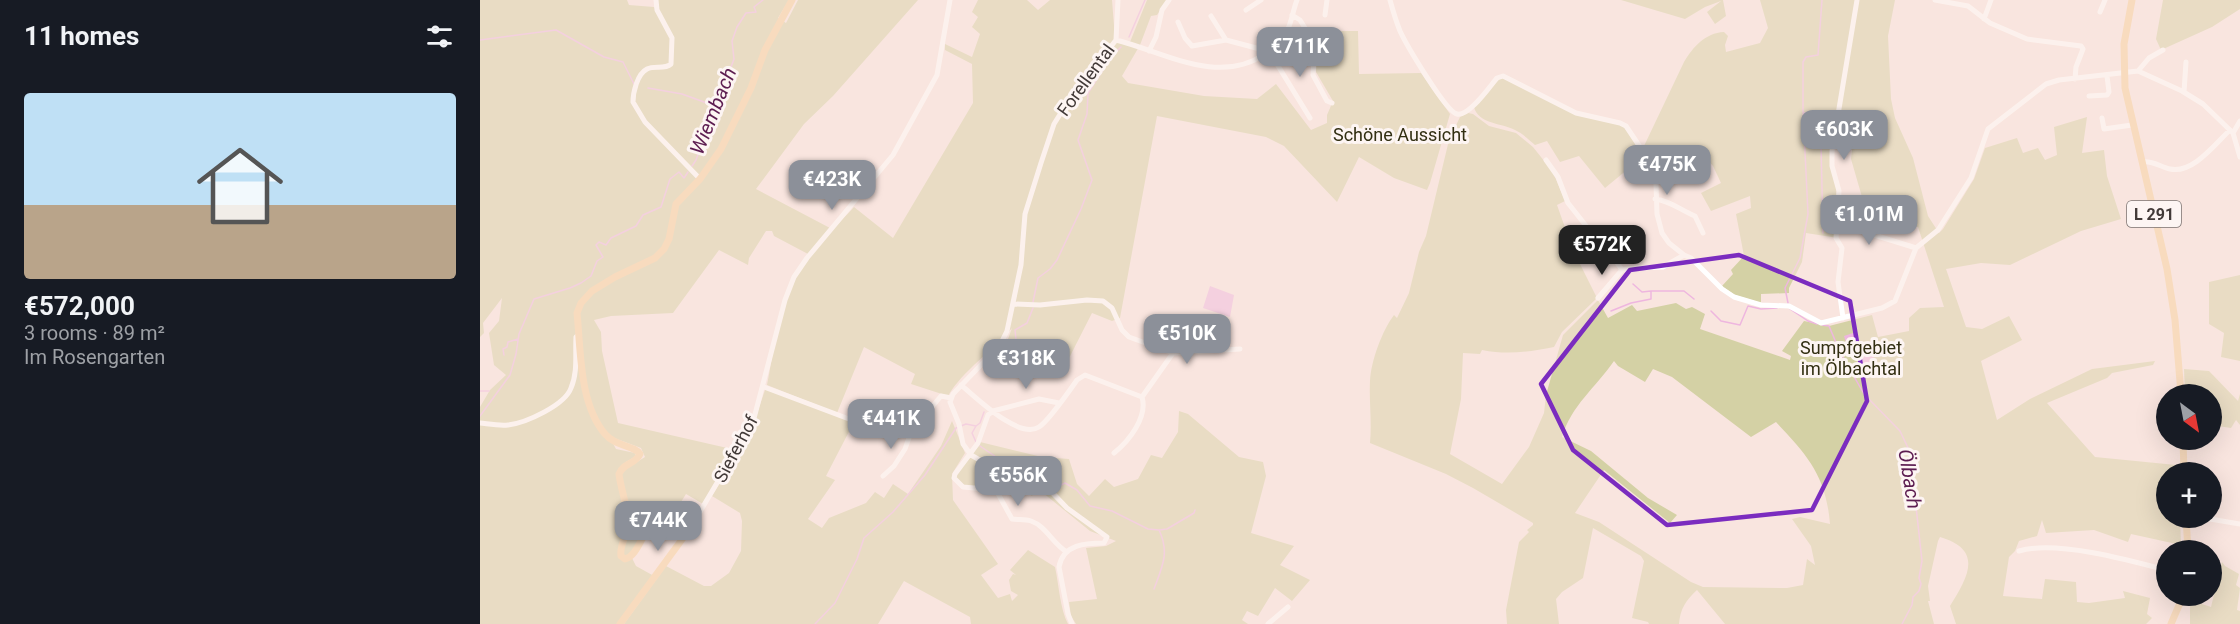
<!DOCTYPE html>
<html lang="en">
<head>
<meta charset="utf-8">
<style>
  body { margin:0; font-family:Roboto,sans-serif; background:#242831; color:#f1f3f6; height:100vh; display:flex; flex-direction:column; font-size:22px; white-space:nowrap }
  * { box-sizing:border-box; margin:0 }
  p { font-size:20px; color:#9ea1a6 }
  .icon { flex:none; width:33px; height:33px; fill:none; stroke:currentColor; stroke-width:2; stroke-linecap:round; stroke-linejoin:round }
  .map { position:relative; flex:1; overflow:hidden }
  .drawer { display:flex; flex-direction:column; background:#171b24; width:480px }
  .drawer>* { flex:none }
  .needle { width:39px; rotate:148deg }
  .controls { position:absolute; left:1676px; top:384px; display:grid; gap:12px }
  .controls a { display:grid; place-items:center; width:66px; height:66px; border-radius:50%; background:#171b24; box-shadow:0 6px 24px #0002; font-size:30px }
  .price { position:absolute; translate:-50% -51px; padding:0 14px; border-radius:12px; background:#8c9099; color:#fff; font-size:20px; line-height:39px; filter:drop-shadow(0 2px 3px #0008) }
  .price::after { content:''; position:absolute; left:50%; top:36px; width:18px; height:14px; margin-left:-9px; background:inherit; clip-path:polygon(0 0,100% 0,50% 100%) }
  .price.on { background:#222; color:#fff }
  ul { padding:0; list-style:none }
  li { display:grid; align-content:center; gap:12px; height:318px; padding:0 24px }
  li span { display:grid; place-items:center; height:186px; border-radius:6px; color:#555 }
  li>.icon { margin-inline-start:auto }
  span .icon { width:108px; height:108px; fill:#fffc; stroke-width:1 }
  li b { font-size:26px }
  h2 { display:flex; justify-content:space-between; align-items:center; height:72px; padding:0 24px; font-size:26px }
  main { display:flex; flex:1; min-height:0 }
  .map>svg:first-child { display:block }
</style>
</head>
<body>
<main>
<section class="drawer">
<h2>11 homes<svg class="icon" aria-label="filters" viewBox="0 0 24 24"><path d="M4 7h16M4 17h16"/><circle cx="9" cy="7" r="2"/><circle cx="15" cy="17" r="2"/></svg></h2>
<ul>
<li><span style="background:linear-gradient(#bfe0f5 60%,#b9a48a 0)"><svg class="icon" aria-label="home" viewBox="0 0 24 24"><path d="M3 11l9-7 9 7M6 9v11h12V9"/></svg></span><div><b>€572,000</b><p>3 rooms · 89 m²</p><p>Im Rosengarten</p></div></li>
</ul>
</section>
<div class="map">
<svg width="1760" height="624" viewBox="0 0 1760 624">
  <rect width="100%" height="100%" fill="#f9e5df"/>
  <path fill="#d4d1a5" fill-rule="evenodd" d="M0 0H147L149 5 174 7 193 37 178 10 176 0H309L298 18 306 23 318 0H438L353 96 324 124 276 189 350 228 328 254 294 236 292 231H286L269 258 268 265 239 250 193 313 131 316 114 320 121 332 122 351 138 423 256 450 223 504 206 494 188 523 180 520 170 523 150 554 156 566 174 576 138 624H0V407L10 390 26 375 14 365 9 333 19 321 22 298 3 323 4 333 0 337ZM129 436 161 448 165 457 144 470 146 462 156 456 155 453 136 449Z
    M498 0H547L558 10 570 0H632L635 38 650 42 667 0H687L677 15 671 16 660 45 642 76 648 83 724 96 777 99 796 84 831 130 847 123V115L853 101 836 72 837 50 846 47 855 31H878L879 74 941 73 970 114 950 183 947 190 914 178 879 157 857 202 804 146 786 137 677 116 640 318 632 321 612 313 585 366 579 362 571 375 555 370 556 359 528 339 532 328C512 352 483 370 468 396L431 384 435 374 384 347 357 413 287 385C294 350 298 310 315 278 329 251 354 229 374 207L413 238 493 103 492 64 465 50V44L492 57 500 34 492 27 498 17 492 12Z
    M1141 0H1243L1246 16 1235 24 1227 12 1241 1 1225 7 1205 19Z
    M1280 0H1415L1408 36 1411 99 1415 118 1433 158 1448 216 1459 233 1463 229 1494 179 1505 148 1537 138 1543 153 1558 148 1565 160 1577 155 1574 127 1607 117 1602 153 1624 150 1627 176 1641 219 1601 231 1530 265 1501 263 1466 269 1486 327 1502 329 1529 316 1542 340 1501 361 1517 420 1550 399 1612 369 1675 361 1673 365 1632 373 1627 378 1567 403 1615 457 1696 465 1697 472H1686V518H1700L1701 545 1651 534 1648 542 1614 530 1566 533 1562 520 1557 536 1539 541 1535 551 1529 557 1523 596 1562 599 1565 579 1596 582 1597 602 1609 603 1645 598 1643 591 1670 598 1667 614 1672 618 1666 624H1476L1470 606C1488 577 1504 550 1460 537L1458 541 1448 586 1450 601H1448L1454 624H1245L1217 590C1206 600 1200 609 1199 624H1169L1168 622 1152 618 1164 561 1161 556 1113 528 1103 578 1082 592 1076 599 1079 624H1027L1026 610 1039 542 1049 532 1047 530 1053 525V523L993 488 966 474 890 443C892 422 889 402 890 381 891 361 902 331 914 315L917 318 929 293 939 252 946 236 969 140 980 117 988 113 993 114 1009 126 1036 133 1053 147 1073 172 1085 201 1077 205 1093 250 1117 298 1082 332 1074 347C1049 352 1027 355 1002 350L1000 354 983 353 981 399 970 454 1022 484 1049 447 1064 413 1066 395 1083 335 1118 300 1128 318 1152 305 1157 311 1196 303 1206 309 1212 307 1225 314 1220 329 1310 360 1311 356 1302 351 1324 321 1349 326 1392 315 1398 337 1429 331V318L1440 308 1464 307 1438 227 1396 218 1394 233 1389 232 1386 199 1382 197 1371 159 1374 133 1385 134 1393 129V120L1396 119 1393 111 1361 110 1355 138 1353 165 1356 176 1358 238 1326 233 1322 262 1309 288V293L1281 294V303L1255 295 1242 286 1253 274 1251 270 1264 256 1256 214 1271 208 1270 196 1231 211 1221 193 1241 183 1233 166 1219 150 1216 149 1173 163 1164 146 1204 62C1213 47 1225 33 1244 32L1248 36 1245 45 1246 52 1280 43 1288 28ZM1134 361 1138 366 1165 382 1173 369 1192 377 1271 437 1296 422C1327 455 1346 475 1350 524L1320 517 1312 519 1331 546 1335 565 1327 559 1323 585 1307 588 1223 587 1211 582 1119 522 1095 513 1124 470 1190 523 1197 515 1168 498 1111 451 1082 437C1091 406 1116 387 1134 361Z
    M1683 0H1760V9L1732 27 1681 50 1676 39Z
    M1021 77 1091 112 1138 124 1145 128 1165 155 1125 188 1099 156 1080 162 1067 141 1055 145C1049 140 1042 133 1035 130 1022 123 998 124 994 107Z
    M1760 275V361L1741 357 1744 333 1729 324V282Z
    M1704 369 1729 371 1758 401 1760 394V425L1756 420 1751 428 1731 425V394H1705Z
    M285 390H291L374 422 346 476 355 480 328 519 342 528 349 518 386 503 395 492 404 498 413 484 428 494 461 446 472 421 485 453 472 474 473 500 518 564 501 575 518 598 530 594 532 601 538 595 531 591 529 580 533 574 536 575 530 570 548 550 575 567C579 585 580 609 588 624H491L490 617 424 581 398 624H144L186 566 224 586H231L249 573 261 551 262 521 260 513 232 496 271 431Z
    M699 411 708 414 759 457 783 462 786 476 771 533 814 546 800 565 830 580 812 601 795 588 778 616 767 611 762 620 768 624H596L591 616 589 602 617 599 606 548 626 546 636 541 610 531 557 488 552 496 528 475 516 490C503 483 488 490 477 481L476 474 490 458 500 442 562 457 589 459 597 484 609 496 625 479 634 487 658 479 671 455 682 458 698 432Z
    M1742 562 1745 566 1759 574 1756 585 1760 588 1757 610 1760 611V624H1710V600L1731 607Z"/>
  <path fill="#eeb6df" d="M730 286 754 295 750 317 723 308Z
    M1373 333 1379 337 1378 341 1381 346 1386 345 1394 357 1388 368C1376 361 1367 349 1364 336Z"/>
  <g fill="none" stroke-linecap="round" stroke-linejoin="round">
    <path stroke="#eeb6df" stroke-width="1.5" d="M649 37 665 0
      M0 40 76 30 124 57 143 62 154 84
      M168 88 202 94 235 106
      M1324 113 1333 112 1341 144 1343 233
      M212 166 216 160 254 59 252 41 257 27 266 13 276 12 274 7 283 0
      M1153 284 1162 292 1171 291
      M553 302 558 278 570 269 577 260 601 209 612 180 598 140 607 114 608 93 631 57 641 47
      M1308 303 1305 288 1320 258 1328 214 1323 110V62L1326 57 1338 55 1342 0
      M1310 309 1328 321 1337 324
      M1131 311 1151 303 1171 299V291H1204L1214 299
      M1231 311 1241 321 1260 325 1268 306 1281 309 1297 308
      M1342 325 1349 326 1360 352 1384 394 1420 431 1430 452 1442 561 1439 578 1441 584 1439 591 1433 597 1432 605 1422 624
      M532 343 536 339 535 330 547 323 553 308
      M24 355 23 349 27 347 28 342 38 339
      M0 391H9
      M0 416 30 375 36 354 39 334 54 299 90 288 101 283 111 276 117 261 123 257 116 245 119 242 126 245 131 238 156 226 163 215 181 207 190 179 199 172 204 178 208 172
      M496 442 492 433 496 426
      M500 446 516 457 557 463 581 485 585 483 597 490 610 506 632 511 668 529 679 530C690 553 682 567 674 589
      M679 530 687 529 714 513 715 510
      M335 624 355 603 377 559 384 538 413 512 445 475 476 428 486 424 496 426 500 423 504 412"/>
    <path stroke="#fff" stroke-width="5" d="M176 0 177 10 192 38 191 64C184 70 175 65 167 69 157 74 153 93 153 102L165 122 220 179
      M910 0C913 11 916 21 920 31 926 44 966 112 977 114 989 117 1010 86 1017 78L1023 76 1096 113 1140 123 1146 126 1172 165 1176 183 1177 214 1182 233 1189 243 1204 255 1211 258 1242 289 1254 297 1281 305 1309 306 1341 323 1402 308 1415 301 1436 248 1458 230 1491 178 1508 129 1566 84 1579 80 1658 71 1702 91 1723 104 1753 133
      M1455 0 1488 6 1510 23 1547 39 1601 46 1603 49 1596 67 1595 79
      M766 10 781 0
      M1620 12 1625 0
      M812 15 820 20 835 44 833 75 847 101 852 103
      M845 15 847 0
      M731 16 746 40
      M1504 19 1511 0
      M698 22 705 38 712 46 746 40 780 49 785 54
      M636 40C684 52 738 86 785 54 794 48 802 40 807 31 812 21 813 10 817 0
      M669 51 676 37 682 10 689 0
      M789 51 830 118
      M1658 71 1669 58 1683 50
      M1704 92 1706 62
      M1609 96 1627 95 1629 92 1627 76
      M1622 118 1624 129 1652 125
      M1760 121 1753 133 1760 157
      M1066 160 1078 177 1088 203 1107 227 1118 235 1142 270
      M1662 162C1672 160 1681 167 1690 169 1713 174 1735 144 1750 130
      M1175 199C1191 201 1200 210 1215 216L1223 233
      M1380 199 1385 204 1388 233 1436 248
      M1118 298 1142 270 1156 268 1183 267 1204 255
      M533 304 560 305 607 300 623 301 632 308 642 330 649 337 693 353
      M1363 318 1358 282 1362 248 1356 238 1359 191 1352 166V151L1377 0
      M481 385C497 398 539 440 559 427 567 422 590 390 597 380L605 375 662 397
      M284 387 377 422 414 427 431 432
      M579 403 559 399 513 411 508 415 498 443 475 474 474 478 483 487 516 490 532 519C538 520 545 519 551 521 566 526 573 544 587 552
      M0 423C9 424 19 426 28 425 46 423 85 405 91 388 98 372 95 354 96 337L99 334
      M634 453C649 441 668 417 662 397L693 353 760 349
      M403 476 414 466 425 449 431 432 461 396 471 398
      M1724 518 1760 524
      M203 537 208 532 273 422 305 300 314 277 327 258 413 155 457 75 470 0
      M1539 551C1576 540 1649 560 1686 570
      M592 624 588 614 579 567C583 544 606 543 624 543L627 537 587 508 563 483 553 475 503 462 491 455 483 444 479 424 470 402 473 394 520 345 527 331 541 265 545 214 561 163 574 124 589 100 636 40 638 0
      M788 624 808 607"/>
    <path stroke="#f6ce98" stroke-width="7" d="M1652 0 1644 44 1645 88 1687 269 1695 320 1701 394
      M1703 440 1704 472
      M1706 518 1708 550
      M140 624 203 538C199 529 184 522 174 524 161 532 159 555 145 559L141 556C139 545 148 534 148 523 148 506 141 491 139 474 143 463 156 464 160 454 154 445 136 447 125 434 99 403 101 351 97 313L101 303 112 291 135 277 175 258 184 249 189 239 196 204 220 179 241 149 271 88 285 50 312 0
      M1691 624 1703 596"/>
  </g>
  <path d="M0 0H1760V624H0ZM1259 255 1370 301 1387 401 1332 510 1187 525 1093 450 1061 384 1150 270Z" fill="#f9e5df" fill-opacity=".55" fill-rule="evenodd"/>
  <path fill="none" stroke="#7b2cbf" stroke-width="4.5" stroke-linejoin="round" d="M1259 255 1370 301 1387 401 1332 510 1187 525 1093 450 1061 384 1150 270Z"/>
  <g text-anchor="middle" stroke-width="6" stroke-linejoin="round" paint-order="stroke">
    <rect fill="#fdf5f3" stroke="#7a7270" stroke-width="1.5" x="1647" y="201" width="54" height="26" rx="4.5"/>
    <g font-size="16" font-weight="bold" fill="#423a38">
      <text x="1674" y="220">L 291</text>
    </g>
    <g font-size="18" fill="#423a38" stroke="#fdf5f3">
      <text transform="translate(606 80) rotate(-54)" y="6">Forellental</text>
      <text transform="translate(256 449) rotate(-62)" y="6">Sieferhof</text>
    </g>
    <g font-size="18" fill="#322f12" stroke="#fdf5f3">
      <text x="920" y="141">Schöne Aussicht</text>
      <text x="1371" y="354">Sumpfgebiet<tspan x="1371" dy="21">im Ölbachtal</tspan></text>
    </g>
    <g font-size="20" font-style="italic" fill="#5d1d51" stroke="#fdf5f3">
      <text transform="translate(233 111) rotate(-68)" y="7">Wiembach</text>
      <text transform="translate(1430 479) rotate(81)" y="7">Ölbach</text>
    </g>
  </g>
</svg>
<div class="controls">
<a><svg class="needle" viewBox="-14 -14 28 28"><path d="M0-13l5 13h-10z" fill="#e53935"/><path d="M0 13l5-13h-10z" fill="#9ea1a6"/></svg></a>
<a>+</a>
<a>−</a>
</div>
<b class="price" style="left:820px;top:78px">€711K</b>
<b class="price" style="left:1364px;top:161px">€603K</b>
<b class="price" style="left:1187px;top:196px">€475K</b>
<b class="price" style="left:352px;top:211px">€423K</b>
<b class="price" style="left:1389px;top:246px">€1.01M</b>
<b class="price on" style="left:1122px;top:276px">€572K</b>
<b class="price" style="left:707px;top:365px">€510K</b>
<b class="price" style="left:546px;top:390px">€318K</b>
<b class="price" style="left:411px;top:450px">€441K</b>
<b class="price" style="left:538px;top:507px">€556K</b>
<b class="price" style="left:178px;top:552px">€744K</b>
</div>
</main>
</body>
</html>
